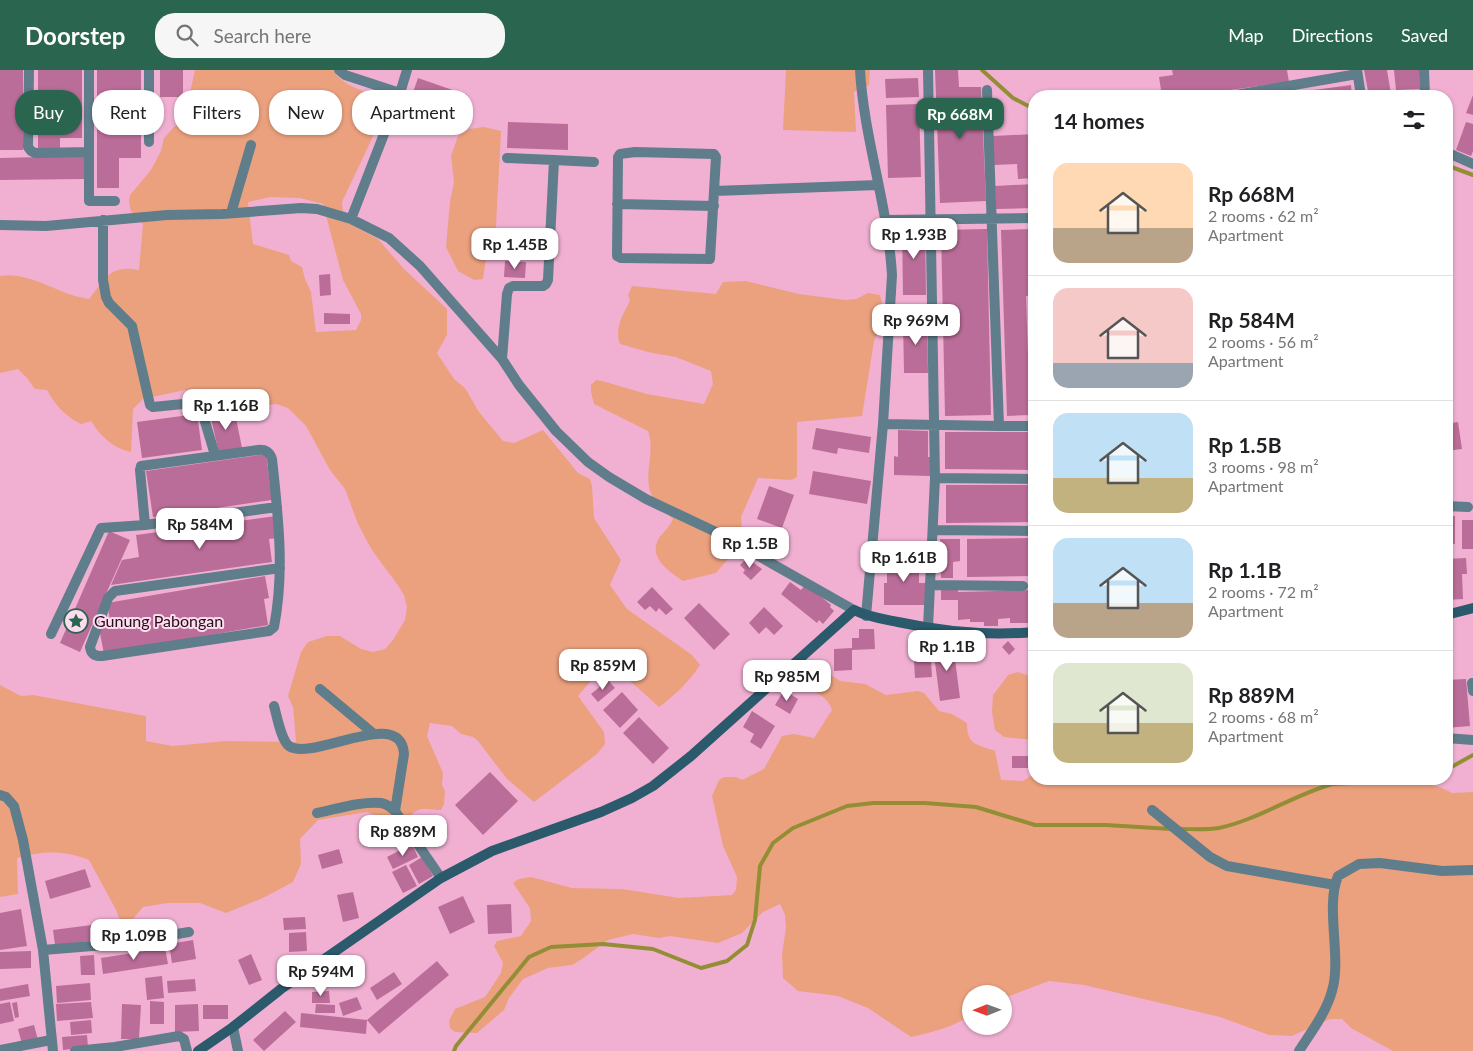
<!DOCTYPE html>
<html lang="en">
<head>
<meta charset="utf-8">
<style>
  body { margin:0; font-family:Lato,sans-serif; background:#f6f6f6; color:#202124; height:100vh; display:flex; flex-direction:column; font-size:19px; white-space:nowrap }
  * { box-sizing:border-box; margin:0 }
  p { font-size:16px; color:#757577 }
  .icon { flex:none; width:28px; height:28px; fill:none; stroke:currentColor; stroke-width:2; stroke-linecap:round; stroke-linejoin:round }
  .map { position:relative; flex:1; overflow:hidden }
  .sheet { position:absolute; left:1028px; top:20px; width:425px; height:695px; display:flex; flex-direction:column; background:#fff; border-radius:20px; box-shadow:0 1px 4px #0004 }
  .sheet>* { flex:none }
  .banner { position:absolute; left:15px; top:20px; width:475px; height:45px; display:flex; gap:10px }
  .needle { width:32px; rotate:269deg }
  .buttons { position:absolute; left:962px; top:915px; display:grid; gap:10px }
  .buttons a { display:grid; place-items:center; width:50px; height:50px; border-radius:50%; background:#fff; box-shadow:0 1px 4px #0004; font-size:25px }
  .price { position:absolute; translate:-50% -42px; padding:0 11px; border-radius:10px; background:#fff; color:#222; font-size:16px; line-height:32px; filter:drop-shadow(0 1px 2px #0008) }
  .price::after { content:''; position:absolute; left:50%; top:30px; width:15px; height:11px; margin-left:-8px; background:inherit; clip-path:polygon(0 0,100% 0,50% 100%) }
  .price.on { background:#2a654f; color:#fff }
  ul { padding:0; list-style:none }
  li { display:flex; align-items:center; gap:15px; height:125px; padding:0 25px }
  li+li { border-top:1px solid #e0e0e0 }
  li span { display:grid; place-items:center; flex:none; width:140px; height:100px; border-radius:15px; color:#555 }
  li>.icon { margin-inline-start:auto }
  span .icon { width:60px; height:60px; fill:#fffc; stroke-width:1 }
  li b { font-size:21px }
  h2 { display:flex; justify-content:space-between; align-items:center; height:60px; padding:0 25px; font-size:21px }
  .pill { padding:0 18px; border-radius:20px; background:#fff; box-shadow:0 1px 4px #0004; font-size:18px; line-height:45px }
  .pill.on { background:#2a654f; color:#fff }
  header { display:flex; align-items:center; gap:30px; box-sizing:border-box; height:70px; padding:0 25px; background:#2a654f; color:#fff }
  header strong { font-size:24px }
  nav { display:flex; gap:28px; margin-inline-start:auto; font-size:18px }
  .search { width:350px; height:45px; background:#f6f6f6; display:flex; align-items:center; gap:12px; box-sizing:border-box; padding:0 18px; border-radius:20px; color:#757577; font-size:19px }
  .map>svg:first-child { display:block }
</style>
</head>
<body>
<header>
<strong>Doorstep</strong>
<div class="search"><svg class="icon" aria-label="search" viewBox="0 0 24 24"><circle cx="10" cy="10" r="6"/><path d="M15 15l6 6"/></svg>Search here</div>
<nav><a>Map</a><a>Directions</a><a>Saved</a></nav>
</header>
<div class="map">
<svg width="1473" height="981" viewBox="0 0 1473 981">
  <rect width="100%" height="100%" fill="#f1b0d2"/>
  <path fill="#eba17e" fill-rule="evenodd" d="M195 0H333C346 20 364 17 379 31L380 45 377 58 342 132 344 151 378 169 404 199 447 239V265L437 283 454 309 465 318 479 342 503 371 514 373 543 360 578 403 590 409 592 416 594 448 621 490 610 515 627 539 692 585 700 595C689 612 675 625 659 637L617 599 600 600 578 626 604 662 605 674 597 684 534 732 507 709 478 671 473 667 461 664 452 656 430 653 427 666 443 703 442 715 445 721 444 734 441 740C421 740 421 734 404 752H395L367 742 318 750 300 769 301 794 293 812 263 828 226 843 200 833H168L143 837 126 857 121 852 115 838 89 790C62 780 43 781 17 788L18 824 0 827V615L21 626 33 625 146 646V671L173 676 226 671 296 672 293 637 288 626 301 582 308 572 327 566H340L361 579 373 582 385 579 393 570 405 550 407 537 404 525 397 514 374 483 368 473 358 454 345 419 330 400 306 356 288 338 276 334 241 339 240 333 210 323 185 320 143 329 133 339 131 382C113 378 101 367 91 351L81 354C66 347 55 335 47 320L35 319 27 308 18 299 0 303V206C21 202 46 215 66 223 73 226 81 227 89 229 105 209 110 194 139 200L143 154 131 141 129 132 130 125 151 100 161 81 164 68 174 57 184 50ZM270 127 300 128 323 134 343 210 361 244V250L356 260 316 262 311 222 305 209 302 197 291 191 289 185 253 174 248 132Z
    M786 0H870L869 15 854 22 856 62 783 60Z
    M484 57 501 61 496 156 487 181 483 209 474 210 458 201 446 177 450 132 454 112 451 86 458 66 469 59Z
    M746 211 799 224 845 230 856 229 868 223 880 225 883 236V249L874 271 862 346 797 352V407L791 410 758 408 741 447 742 460 734 482 716 503 683 511C670 502 647 488 659 468 663 462 670 457 673 449 667 443 656 435 652 426 642 405 656 382 648 361L594 334 591 322V315L596 310 602 311 647 324 704 334 713 314 711 301 676 287 652 283 620 274C614 259 623 244 630 231L628 225 632 216 716 224 723 212Z
    M1034 581V670L1004 667 995 660 992 642 993 625 1008 605 1018 602 1033 607 1031 584Z
    M813 593 840 611 865 614 886 625 918 621 924 623 939 641 952 644 967 653C967 675 976 674 995 681L1001 710 1023 711 1034 704V709H1412L1442 718 1452 723 1473 722V981H1393L1351 958 1342 949H1330L1292 966 1269 965 1220 947 1084 915 1049 911 1004 928V924H971V944C955 958 931 962 911 967L868 938 838 926 798 921 783 908 782 884 786 858 785 845 780 834 763 842 742 863 718 873 670 866 659 868 633 864 608 870 582 889 572 895 548 898 523 909 509 928 504 940 477 963 455 962 450 958 449 951 455 939 485 927 501 903 503 893 494 876 497 871 521 866 531 851 530 838 513 813 519 809 531 807 572 818 622 819 679 828 732 825 736 820 737 807 723 776 712 726 719 710 724 707H736L742 710 764 699 782 666 794 664 814 668 832 640C827 623 808 621 796 607Z"/>
  <g fill="none" stroke-linecap="round" stroke-linejoin="round">
    <path stroke="#938e35" stroke-width="4" d="M982 0 1013 28 1034 39
      M1446 95 1473 105
      M1446 700 1473 685
      M1180 759C1193 759 1206 760 1219 758 1257 750 1294 725 1332 714L1427 709
      M454 981 456 976 529 887 551 877 603 874 653 879 701 898 727 891 747 875 755 850 760 796 773 773 793 758 847 736 873 733H925L976 737 1035 755H1106L1171 759"/>
  </g>
  <path fill="#ba6d98" d="M0 0H23V80H0Z
    M38 0H82V68H60V78H38Z
    M97 0H141V88H119V118H97Z
    M160 0H183V27H160Z
    M935 0H958L959 17H981L986 131 940 133Z
    M1172 0H1287L1289 12 1187 26H1162L1159 7 1173 5Z
    M1364 0H1387L1391 24 1369 26Z
    M1394 0H1419L1420 19 1396 20Z
    M418 8 467 25 459 48 410 31Z
    M918 8 919 27 886 28 885 9Z
    M1351 15 1352 26H1277V25Z
    M1473 25V45L1466 43Z
    M919 34 921 107 888 108 886 35Z
    M508 52 568 54V80L507 78Z
    M1466 52 1473 54V81L1471 86 1456 80Z
    M1034 64V108L1018 109 1017 94 994 95 993 66Z
    M84 86V109L0 110V88Z
    M1034 114V138L996 139 995 116Z
    M925 155 926 225H903L902 156Z
    M987 159 991 345 945 346 941 160Z
    M1034 159V225L1026 226 1030 345 1007 346 1001 160Z
    M505 191 526 192 525 208 504 207Z
    M330 204 331 225 320 226 319 205Z
    M324 243 350 244V254H324Z
    M903 249H927L928 303H904Z
    M1451 311 1452 328H1446V312Z
    M234 338 242 378 219 383 210 344Z
    M197 344 202 380 142 388 137 352Z
    M1458 352 1462 379 1446 381V354Z
    M816 358 871 367 869 383 838 378 837 384 812 379Z
    M898 360 928 361V387H930V406L894 405V386L898 387Z
    M945 362H1034V400L945 399Z
    M266 384 272 430 153 447 146 401Z
    M813 401 871 411 867 434 809 424Z
    M946 415H1034V452L946 453Z
    M769 416 794 425 782 458 757 449Z
    M276 446 279 468 269 469 272 492 111 515 122 490 139 487 136 465Z
    M1446 446H1455V474H1446Z
    M1462 450H1473V479H1462Z
    M109 461 130 470 80 582 60 573Z
    M1034 468V506L967 507V469Z
    M940 469H960V491L953 492V508H941Z
    M747 488 762 499 751 510 743 503 745 500 740 495Z
    M1466 488 1467 504H1462L1463 529 1446 530V489Z
    M887 489H919V513H925V535H884V513H887Z
    M265 506 269 528 264 529 268 555 104 584 99 558 111 556 107 533Z
    M790 512 801 520 806 514 831 535 830 537 834 541 823 554 819 550 817 553 781 524Z
    M652 517 673 539 666 545 659 538 656 542 650 536 645 540 637 532Z
    M941 517H958V522L1034 520V553H1010V548L998 549V556H984V552H970V549L958 550V530H941Z
    M699 533 730 564 714 580 684 548Z
    M764 537 783 556 774 565 766 557 759 564 749 553Z
    M859 559H874L875 579 852 580V600L834 601V579L852 578V568H859Z
    M927 564 928 574H930L932 607 915 608 913 575H915L914 565Z
    M1008 571 1015 579 1009 585 1002 577Z
    M953 574 960 628 940 631 933 577Z
    M1466 609 1470 656 1446 658V648H1448L1446 610Z
    M608 610 615 618 598 632 591 624Z
    M784 620 798 629 790 644 775 635Z
    M622 622 638 640 620 658 603 640Z
    M752 641 775 656 761 679 750 672 754 664 743 657Z
    M639 647 669 678 653 694 623 663Z
    M1012 686H1028V698H1012Z
    M490 702 518 731 483 765 455 735Z
    M412 774 418 787 393 799 387 787Z
    M339 779 343 793 322 799 318 785Z
    M422 787 433 806 419 814 409 795Z
    M406 795 417 816 403 823 392 802Z
    M85 799 91 817 50 829 45 811Z
    M353 822 359 848 343 852 337 825Z
    M463 826 475 852 450 864 438 837Z
    M511 834 512 863 488 864 487 835Z
    M21 839 27 876 0 880V843Z
    M305 847 306 859 284 860 283 848Z
    M99 854 101 870 55 875 53 860Z
    M306 862 307 881 289 882V863Z
    M193 870 196 889 172 893 169 874Z
    M165 878 168 894 103 904 101 888Z
    M31 881V898L0 899V882Z
    M251 884 262 910 249 915 238 890Z
    M94 885 95 905H81L80 886Z
    M437 891 449 905 379 964 367 950Z
    M394 902 402 914 377 930 370 918Z
    M162 906 164 928 147 930 145 908Z
    M195 909 196 921 168 923 167 911Z
    M90 913 91 930 57 933 56 916Z
    M28 914 30 926 0 931V919Z
    M329 921 330 933H312V922Z
    M357 927 362 939 343 946 339 933Z
    M150 931 164 932V954H150Z
    M10 932 14 951 0 954V934Z
    M17 932 19 947 15 948 12 933Z
    M91 932 93 948 57 951 56 934Z
    M122 934 141 935 139 969H121Z
    M198 934 199 961 175 962V935Z
    M316 934 335 935V943H315Z
    M203 935H228V949H203Z
    M285 941 296 952 264 981 253 970Z
    M301 943 367 950 366 964 300 957Z
    M91 950 92 963 71 965 70 952Z
    M34 955 38 970 22 974 18 959Z
    M87 965 88 977 63 980 62 967Z"/>
  <g fill="none" stroke-linecap="round" stroke-linejoin="round">
    <path stroke="#5f7d8a" stroke-width="10" d="M29 0 28 77 31 81 35 83 89 82
      M89 0V131H115
      M149 0V72
      M339 0 345 5 400 23
      M860 0C864 69 888 135 892 205L883 354 866 546
      M928 0 935 408 928 558
      M1357 0 1361 26
      M1424 0 1425 26
      M1230 26 1357 4
      M1446 82 1473 94
      M554 90 594 92
      M714 121 716 87 714 84 635 82 620 84 618 87 617 186 621 188 710 189 714 121 878 115
      M617 134 714 136
      M231 143 251 75
      M351 149 400 23 407 0
      M103 150V210L106 227 109 233 132 256 150 335 153 337 193 333 200 335 215 385
      M886 150 1034 148
      M0 155 46 156 167 145 222 144 301 138 317 139 351 149 389 168 420 196 502 289 519 315 556 361 588 392 609 407 646 429 718 463 854 540
      M502 289 507 224 509 218 513 216H543L546 214 548 210 554 90 507 88
      M883 354 999 356 987 20
      M999 356H1034
      M935 408 1034 409
      M1446 436 1468 437
      M145 455 140 400 141 396 258 380C265 379 270 382 272 389 278 445 285 501 274 557L269 561 102 586C94 586 91 584 90 577L108 528 115 521 280 498
      M933 460 1034 461
      M930 515 1023 516
      M51 564 101 458 145 455 277 437
      M1472 613 1473 621
      M320 619 374 664
      M274 636C277 646 281 670 289 676 313 692 401 635 404 684L395 741
      M1446 668 1473 670
      M0 725 6 727 14 736 23 770 43 880 53 981
      M1152 740 1210 787 1227 796 1335 815
      M317 743C337 739 361 731 381 733 386 734 391 737 395 741L441 808
      M43 880 117 874 189 862
      M233 957 238 981
      M0 980 51 970
      M75 981 115 977 179 966 184 969 187 981
      M1299 981C1311 962 1326 943 1332 921 1342 888 1325 837 1338 806L1359 794 1380 793 1442 801 1473 800"/>
    <path stroke="#2a5a6c" stroke-width="10" d="M1446 545 1473 538
      M198 981 233 957 281 919 441 808 492 781 601 742 632 728 653 716 691 686 854 540C868 547 883 549 898 552 944 562 988 566 1034 562"/>
  </g>
  <defs>
    <g id="sight-ring" transform="scale(1.25)"><circle r="9.5" fill="#fedced" stroke="#2a654f" stroke-width="1.5"/><path d="M0-6L1.8-2.2L6-1.7L2.9 1.2L3.7 5.4L0 3.3L-3.7 5.4L-2.9 1.2L-6-1.7L-1.8-2.2Z" fill="#2a654f"/></g>
  </defs>
  <g fill-rule="evenodd">
    <use href="#sight-ring" x="76" y="551"/>
  </g>
  <g text-anchor="middle" stroke-width="4" stroke-linejoin="round" paint-order="stroke">
    <g font-size="16" fill="#250e1b" stroke="#fedced" text-anchor="start">
      <text x="94" y="557">Gunung Pabongan</text>
    </g>
  </g>
</svg>
<div class="buttons">
<a><svg class="needle" viewBox="-14 -14 28 28"><path d="M0-13l5 13h-10z" fill="#e53935"/><path d="M0 13l5-13h-10z" fill="#757577"/></svg></a>
</div>
<b class="price on" style="left:960px;top:70px">Rp 668M</b>
<b class="price" style="left:914px;top:190px">Rp 1.93B</b>
<b class="price" style="left:515px;top:200px">Rp 1.45B</b>
<b class="price" style="left:916px;top:276px">Rp 969M</b>
<b class="price" style="left:226px;top:361px">Rp 1.16B</b>
<b class="price" style="left:200px;top:480px">Rp 584M</b>
<b class="price" style="left:750px;top:499px">Rp 1.5B</b>
<b class="price" style="left:904px;top:513px">Rp 1.61B</b>
<b class="price" style="left:947px;top:602px">Rp 1.1B</b>
<b class="price" style="left:603px;top:621px">Rp 859M</b>
<b class="price" style="left:787px;top:632px">Rp 985M</b>
<b class="price" style="left:403px;top:787px">Rp 889M</b>
<b class="price" style="left:134px;top:891px">Rp 1.09B</b>
<b class="price" style="left:321px;top:927px">Rp 594M</b>
<div class="banner">
<a class="pill on">Buy</a>
<a class="pill">Rent</a>
<a class="pill">Filters</a>
<a class="pill">New</a>
<a class="pill">Apartment</a>
</div>
<section class="sheet">
<h2>14 homes<svg class="icon" aria-label="filters" viewBox="0 0 24 24"><path d="M4 7h16M4 17h16"/><circle cx="9" cy="7" r="2"/><circle cx="15" cy="17" r="2"/></svg></h2>
<ul>
<li><span style="background:linear-gradient(#ffd9b3 65%,#b9a48a 0)"><svg class="icon" aria-label="home" viewBox="0 0 24 24"><path d="M3 11l9-7 9 7M6 9v11h12V9"/></svg></span><div><b>Rp 668M</b><p>2 rooms · 62 m²</p><p>Apartment</p></div></li>
<li><span style="background:linear-gradient(#f6c9c9 75%,#9aa5b1 0)"><svg class="icon" aria-label="home" viewBox="0 0 24 24"><path d="M3 11l9-7 9 7M6 9v11h12V9"/></svg></span><div><b>Rp 584M</b><p>2 rooms · 56 m²</p><p>Apartment</p></div></li>
<li><span style="background:linear-gradient(#bfe0f5 65%,#c2b280 0)"><svg class="icon" aria-label="home" viewBox="0 0 24 24"><path d="M3 11l9-7 9 7M6 9v11h12V9"/></svg></span><div><b>Rp 1.5B</b><p>3 rooms · 98 m²</p><p>Apartment</p></div></li>
<li><span style="background:linear-gradient(#bfe0f5 65%,#b9a48a 0)"><svg class="icon" aria-label="home" viewBox="0 0 24 24"><path d="M3 11l9-7 9 7M6 9v11h12V9"/></svg></span><div><b>Rp 1.1B</b><p>2 rooms · 72 m²</p><p>Apartment</p></div></li>
<li><span style="background:linear-gradient(#dfe7d0 60%,#c2b280 0)"><svg class="icon" aria-label="home" viewBox="0 0 24 24"><path d="M3 11l9-7 9 7M6 9v11h12V9"/></svg></span><div><b>Rp 889M</b><p>2 rooms · 68 m²</p><p>Apartment</p></div></li>
</ul>
</section>
</div>
</body>
</html>
